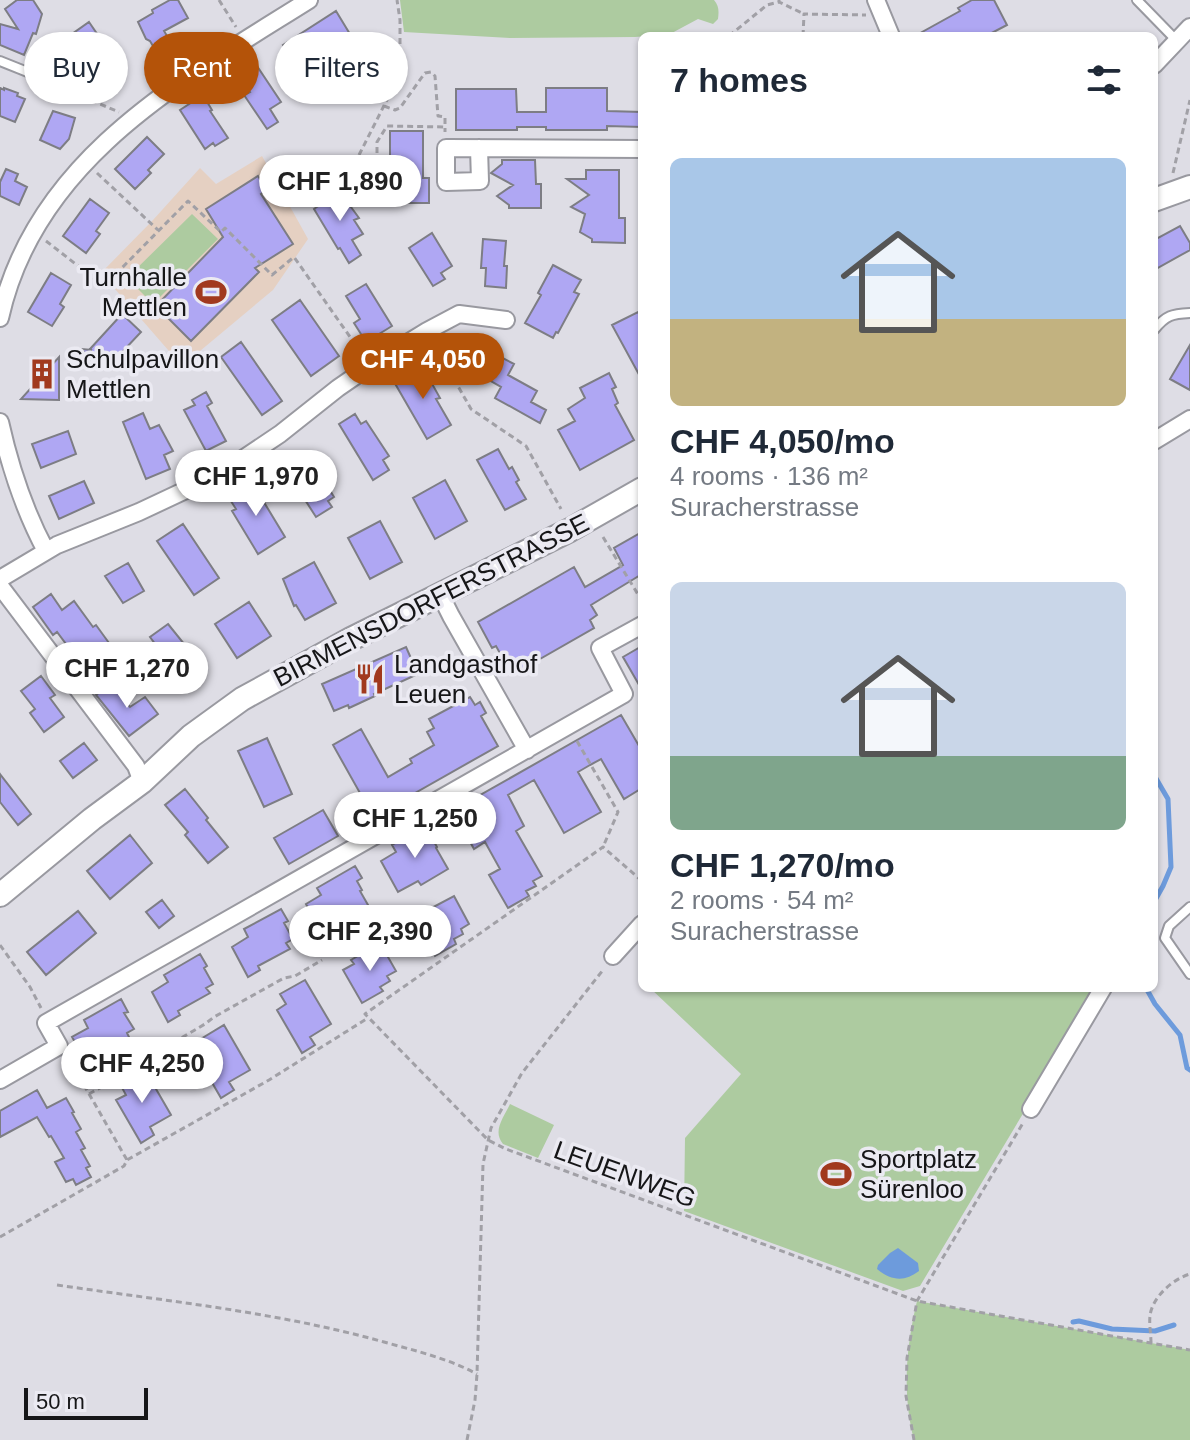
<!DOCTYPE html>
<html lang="en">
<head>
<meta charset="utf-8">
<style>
  body { margin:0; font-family:Helvetica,sans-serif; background:#f2f2f3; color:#1f2937; height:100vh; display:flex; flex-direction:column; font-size:30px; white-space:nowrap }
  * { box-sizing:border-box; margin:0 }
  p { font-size:26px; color:#747a83 }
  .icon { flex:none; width:44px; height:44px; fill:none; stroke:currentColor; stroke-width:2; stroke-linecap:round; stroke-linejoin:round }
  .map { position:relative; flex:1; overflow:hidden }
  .details { position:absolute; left:638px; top:32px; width:520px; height:960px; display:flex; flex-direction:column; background:#fff; border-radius:12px; box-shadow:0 2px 6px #0004 }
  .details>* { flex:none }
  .top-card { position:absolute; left:24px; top:32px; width:494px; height:72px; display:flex; gap:16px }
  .scale { position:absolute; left:24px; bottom:20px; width:124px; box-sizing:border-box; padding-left:8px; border:4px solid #161618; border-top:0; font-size:22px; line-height:28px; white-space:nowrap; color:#161618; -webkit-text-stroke:6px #ebeaf2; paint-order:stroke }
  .price { position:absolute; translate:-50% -68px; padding:0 18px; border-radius:28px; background:#fff; color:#222; font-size:26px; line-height:52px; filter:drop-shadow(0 2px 4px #0008) }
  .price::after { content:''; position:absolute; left:50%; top:48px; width:24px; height:18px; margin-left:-12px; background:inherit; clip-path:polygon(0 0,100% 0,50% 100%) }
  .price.on { background:#b45309; color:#fff }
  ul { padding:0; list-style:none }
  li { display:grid; align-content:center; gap:16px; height:424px; padding:0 32px }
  li span { display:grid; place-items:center; height:248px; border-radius:12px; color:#555 }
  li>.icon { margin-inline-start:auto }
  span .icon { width:144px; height:144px; fill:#fffc; stroke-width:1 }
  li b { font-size:34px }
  h2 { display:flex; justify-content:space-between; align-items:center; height:96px; padding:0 32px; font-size:34px }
  .pill { padding:0 28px; border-radius:36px; background:#fff; box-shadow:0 2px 6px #0004; font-size:28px; line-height:72px }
  .pill.on { background:#b45309; color:#fff }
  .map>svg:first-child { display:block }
</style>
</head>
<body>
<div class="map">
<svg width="1190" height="1440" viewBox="0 0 1190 1440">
  <rect width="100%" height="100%" fill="#dedde5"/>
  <path fill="#e5d0c2" d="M262 156 308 239 273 290 182 366 101 273 153 220 200 168 216 184Z"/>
  <path fill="#adcba0" d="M400 0H714C719 6 719 11 718 19L713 24 698 19 670 34 635 37 510 38 404 32Z
    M192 214 218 239 153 304 127 278Z
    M650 988H1098L920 1286 903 1291 684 1211 685 1138 741 1074Z
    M510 1104 554 1125 538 1158 503 1144C492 1131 504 1117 510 1104Z
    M917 1301 1190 1350V1440H914C902 1393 906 1348 917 1301Z"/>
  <path fill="#6d9bdc" d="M898 1248 918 1263 919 1271C905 1282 891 1281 877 1269L878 1265 890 1253Z"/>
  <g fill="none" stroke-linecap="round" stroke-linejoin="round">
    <path stroke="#6d9bdc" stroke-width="5" d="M1154 775 1168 799 1171 867 1163 886 1154 902
      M1146 988 1155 1004 1180 1035 1187 1068 1190 1070
      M1073 1322 1079 1321 1112 1329 1155 1331 1174 1325"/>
  </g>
  <path fill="#afa7f3" stroke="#7d7d84" stroke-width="2" d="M17 0H33L42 14 36 34 33 33 24 55 0 45V24L18 29 5 9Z
    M170 0H178L188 18 164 31 178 54 163 63 150 41 146 39 138 22 153 13 152 10Z
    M972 0H994L1007 25 986 36H915L960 11 958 8Z
    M336 11 362 54 330 74 333 77 313 90 283 45Z
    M89 22 104 44 98 64 101 65 92 87 58 74 68 42 65 39Z
    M253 60 281 102 270 109 278 122 267 129 244 95 250 92 236 71Z
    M0 88 4 90V88L18 93 17 96 25 99 15 122 0 116Z
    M546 88H607V111L642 112V127L607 126V130H546V127H517V130H456V89H516L517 112H546Z
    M203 95 212 110 210 111 228 138 215 146 213 143 205 149 180 110Z
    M53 111 75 118 69 139 60 149 40 140Z
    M390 131H423V178H429V203H396V198L384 191 399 179 378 167 390 158Z
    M147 137 164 154 148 170 151 173 135 189 115 169Z
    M502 160H535L536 184H541V208H509V205L497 196 513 185 491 173 502 164Z
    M6 169 18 174 15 181 27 187 19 205 0 196V182Z
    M586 170H619V218H625V243L592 242V239L580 232 585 214 571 207 589 195 567 179H586Z
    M258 176 267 190 261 194 293 244 255 268 259 272 191 341 156 306 223 237 206 209Z
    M337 188 359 218 354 220 363 234 352 240 361 255 349 263 340 248 338 249 314 209 324 202 321 198Z
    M90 199 109 213 96 231 100 234 86 253 63 236Z
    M1180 226 1190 243V250L1154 270V240Z
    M432 233 452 266 441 273 445 279 433 286 409 248Z
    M483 239 506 241 504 266H507L506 288 485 286 486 268H481Z
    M553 265 581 280 574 292 579 294 558 333 556 332 553 338 525 323 541 295 538 293Z
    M51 273 71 285 60 304 64 307 52 326 28 312Z
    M366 284 392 326 366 342 354 323 360 319 346 296Z
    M300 300 339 356 311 376 272 320Z
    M638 312 642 320V380L612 325Z
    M122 314 141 332 110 365 104 360 98 367 81 349 92 350 90 349Z
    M468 337 478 358 484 348 514 364 508 375 537 391 531 402 546 410 540 423 495 398 501 387 468 368 455 343Z
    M241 342 282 401 262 415 221 357Z
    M1190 345V390L1170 379Z
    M59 357V400L21 399Z
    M421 364 440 398 436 399 451 425 427 439 393 380Z
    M609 373 616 387 612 389 618 403 615 405 634 440 580 470 558 430 575 421 568 409 585 398 580 388Z
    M206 392 212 403 207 406 226 441 206 451 184 410 195 405 192 400Z
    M143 413 150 429 159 425 173 451 164 455 170 469 146 479 123 422Z
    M355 414 361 424 366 421 389 456 383 460 389 470 373 480 339 424Z
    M68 431 76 454 41 468 32 444Z
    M498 449 509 469 512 467 519 480 516 482 526 499 505 510 477 460Z
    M301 457 307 467 313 463 334 497 328 501 332 507 316 517 284 467Z
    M445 480 467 521 435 539 413 498Z
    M84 481 94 503 59 519 49 496Z
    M255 481 262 492 259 494 285 537 258 554 232 511 236 509 229 498Z
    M380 521 402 562 370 579 348 538Z
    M183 524 219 578 194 595 157 541Z
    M642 532V574L591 605 597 615 590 620 594 628 519 671 514 662 507 666 496 646 492 648 478 622 574 567 585 587 623 565 614 548Z
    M314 562 336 603 305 620 296 605 294 606 283 579Z
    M128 563 144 591 123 603 105 576Z
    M51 594 62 610 74 601 93 627 96 625 109 643 81 664 57 632 53 635 33 607Z
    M249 602 271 636 237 658 215 624Z
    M168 624 189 650 170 664 150 637Z
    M642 646V690L623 657Z
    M406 647 418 674 374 694 375 696 349 708 348 705 334 711 322 684Z
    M41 676 55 695 50 698 64 717 44 732 30 713 35 709 21 691Z
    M112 683 130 707 145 697 158 714 129 736 96 695Z
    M470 697 475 705 480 702 486 713 481 716 498 746 371 818 367 811 356 816 347 800 360 793 333 745 361 729 388 777 412 763 410 759 434 745 427 732 434 728 429 719Z
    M621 715 642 751V788L624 799 601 759 590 765 578 772 601 812 564 833 534 780 508 795 524 826 516 831 542 876 533 881 536 886 526 891 529 896 508 908 489 875 500 869 485 842 474 849 457 818 472 810 468 802Z
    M267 738 292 794 264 807 238 751Z
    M84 743 97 760 73 778 60 761Z
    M0 774 31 814 18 825 0 802Z
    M185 789 208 818 206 820 228 847 208 863 185 835 188 832 165 805Z
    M323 810 338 836 289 864 274 838Z
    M431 823 437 835 432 838 437 847 436 848 448 869 421 885 418 881 398 892 381 861 396 852 392 845Z
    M130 835 152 863 110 899 87 871Z
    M355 866 362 878 357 881 362 890 360 891 372 912 345 928 343 924 323 934 306 904 321 895 317 888Z
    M454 896 469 924 461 929 463 934 454 939 456 944 435 956 416 923 427 917 424 912Z
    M162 900 174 916 159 928 146 912Z
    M281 909 288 921 284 923 293 939 286 943 290 949 258 966 260 970 248 977 232 947 248 937 244 929Z
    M78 911 96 933 46 975 27 952Z
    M380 943 396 971 387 976 390 981 380 987 383 991 362 1003 343 970 354 964 351 960Z
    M200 954 207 966 204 968 213 984 206 988 210 993 178 1011 180 1015 168 1022 152 992 168 982 164 975Z
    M305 980 331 1024 310 1037 315 1045 302 1053 277 1010 286 1004 280 994Z
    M121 999 128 1012 124 1013 134 1029 127 1033 130 1039 98 1057 101 1060 89 1067 72 1037 88 1028 84 1020Z
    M224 1025 250 1070 229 1082 234 1090 221 1098 196 1055 205 1050 199 1040Z
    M145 1070 171 1115 150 1127 154 1135 141 1143 116 1100 126 1095 120 1084Z
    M37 1090 47 1108 66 1098 74 1112 72 1113 81 1129 76 1132 85 1148 81 1150 90 1166 86 1168 91 1177 76 1185 73 1179 66 1182 55 1162 64 1158 51 1136 49 1137 37 1117 0 1137V1111Z"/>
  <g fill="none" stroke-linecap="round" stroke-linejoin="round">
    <g stroke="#9999a0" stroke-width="12">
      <path id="lane" d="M1137 0 1177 41
        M0 61 35 75
        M1154 330C1166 315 1172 314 1190 313
        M1190 907 1169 926 1165 938 1190 974"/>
    </g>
    <g stroke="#9999a0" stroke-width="20">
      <path id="street" d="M876 0 891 36
        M1154 65 1190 27
        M479 148 480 181 446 182V148L642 149
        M0 318C35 159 182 80 309 0
        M0 422C10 467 24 510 46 551
        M1154 441 1190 419
        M0 579 57 545 139 512 222 473 280 434 338 388 370 366 427 331 459 314 506 320
        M0 586 136 766 142 782
        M440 594 451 616 527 750
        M613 956 642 924
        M0 1080 59 1046 46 1023 624 694 600 648 642 625
        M1031 1109 1103 988"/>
    </g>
    <g stroke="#9999a0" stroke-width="26">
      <path id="secondary" d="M1154 200 1190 187
        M0 895 92 819 142 782 191 736 242 699 351 639 570 530 642 489"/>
    </g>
    <path stroke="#a1a0a6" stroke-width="3" stroke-dasharray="6 4" stroke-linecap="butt" d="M219 0 236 27
      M779 0V2L802 13
      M729 36 767 5 779 2
      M803 36 804 14 866 15
      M45 81 119 112
      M384 106 395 110 400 108 422 77 425 73 431 72 435 76 438 116 445 117V132
      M359 155 396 82 400 49V20L397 0
      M97 173 158 230
      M1173 173 1190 100
      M377 183V142L387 126 445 127
      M46 241 104 286 188 201 221 232 225 228 272 275 294 257 362 354
      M434 344 471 409 526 446 561 509
      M640 466 641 468
      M603 537 642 601
      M577 741 618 812 603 847
      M642 881 603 847 365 1014 488 1140 506 1149 917 1301 1190 1350
      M0 945 30 987 41 1008
      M69 1059 127 1160
      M89 1094 130 1071 139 1059 171 1044 205 1024 214 1017 284 978 295 976 322 960
      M0 1237 124 1166 127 1160 269 1080 368 1018
      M57 1285C166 1301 277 1312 384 1342 416 1351 447 1358 477 1374
      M1151 1343C1151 1334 1149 1324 1150 1316 1152 1297 1173 1279 1190 1274
      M467 1440 475 1400 477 1374 483 1164 491 1128 522 1073 603 970
      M914 1440 906 1396 907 1358 917 1301 1023 1123"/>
    <use href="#lane" stroke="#fff" stroke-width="8"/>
    <use href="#street" stroke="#fff" stroke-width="16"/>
    <use href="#secondary" stroke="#fff" stroke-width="22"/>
  </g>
  <defs>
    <g id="stadium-bare" transform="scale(2.4)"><path d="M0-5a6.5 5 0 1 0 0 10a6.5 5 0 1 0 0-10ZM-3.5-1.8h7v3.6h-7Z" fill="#a1391e" stroke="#ebeaf2" stroke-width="2.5" paint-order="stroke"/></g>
    <g id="building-bare" transform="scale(2.4)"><path d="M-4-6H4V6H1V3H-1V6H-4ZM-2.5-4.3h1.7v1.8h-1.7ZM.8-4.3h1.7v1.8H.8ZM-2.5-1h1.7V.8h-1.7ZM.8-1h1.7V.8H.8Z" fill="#a1391e" stroke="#ebeaf2" stroke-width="2.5" paint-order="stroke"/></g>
    <g id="restaurant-bare" transform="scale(2.4)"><path d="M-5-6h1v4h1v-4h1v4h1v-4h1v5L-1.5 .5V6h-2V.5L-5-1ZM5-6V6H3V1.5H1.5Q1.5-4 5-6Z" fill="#a1391e" stroke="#ebeaf2" stroke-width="2.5" paint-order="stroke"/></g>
  </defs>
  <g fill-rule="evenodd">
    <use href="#stadium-bare" x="211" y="292"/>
    <use href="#building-bare" x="42" y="374"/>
    <use href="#restaurant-bare" x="370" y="679"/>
    <use href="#stadium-bare" x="836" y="1174"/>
  </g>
  <g text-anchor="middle" stroke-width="7" stroke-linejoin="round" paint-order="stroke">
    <g font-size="26" fill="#161618" stroke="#ebeaf2" text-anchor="start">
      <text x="187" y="286" text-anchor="end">Turnhalle<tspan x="187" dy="30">Mettlen</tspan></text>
      <text x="66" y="368">Schulpavillon<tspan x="66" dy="30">Mettlen</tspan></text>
      <text x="394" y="673">Landgasthof<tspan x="394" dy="30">Leuen</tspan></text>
      <text x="860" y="1168">Sportplatz<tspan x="860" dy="30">Sürenloo</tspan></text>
    </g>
    <g font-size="26" fill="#161618" stroke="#ebeaf2">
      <text transform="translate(431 600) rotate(-27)" y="9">BIRMENSDORFERSTRASSE</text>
      <text transform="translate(625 1174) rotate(20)" y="9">LEUENWEG</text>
    </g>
  </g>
</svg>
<div class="scale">50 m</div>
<b class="price" style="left:340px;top:223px">CHF 1,890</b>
<b class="price on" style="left:423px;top:401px">CHF 4,050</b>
<b class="price" style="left:256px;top:518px">CHF 1,970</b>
<b class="price" style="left:127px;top:710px">CHF 1,270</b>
<b class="price" style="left:415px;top:860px">CHF 1,250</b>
<b class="price" style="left:370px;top:973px">CHF 2,390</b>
<b class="price" style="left:142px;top:1105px">CHF 4,250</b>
<div class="top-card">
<a class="pill">Buy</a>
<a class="pill on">Rent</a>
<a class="pill">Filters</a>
</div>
<section class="details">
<h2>7 homes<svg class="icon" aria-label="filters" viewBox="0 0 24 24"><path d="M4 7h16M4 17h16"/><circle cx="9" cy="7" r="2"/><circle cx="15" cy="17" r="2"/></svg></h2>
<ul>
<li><span style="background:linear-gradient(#a9c7e8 65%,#c2b280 0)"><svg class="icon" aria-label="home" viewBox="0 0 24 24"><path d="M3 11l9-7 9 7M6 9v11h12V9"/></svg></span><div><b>CHF 4,050/mo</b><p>4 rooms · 136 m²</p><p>Suracherstrasse</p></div></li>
<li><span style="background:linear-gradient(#c9d6e8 70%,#7fa58c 0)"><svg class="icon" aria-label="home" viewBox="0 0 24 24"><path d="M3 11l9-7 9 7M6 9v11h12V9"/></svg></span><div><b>CHF 1,270/mo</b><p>2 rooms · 54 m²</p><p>Suracherstrasse</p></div></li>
</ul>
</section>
</div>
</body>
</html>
